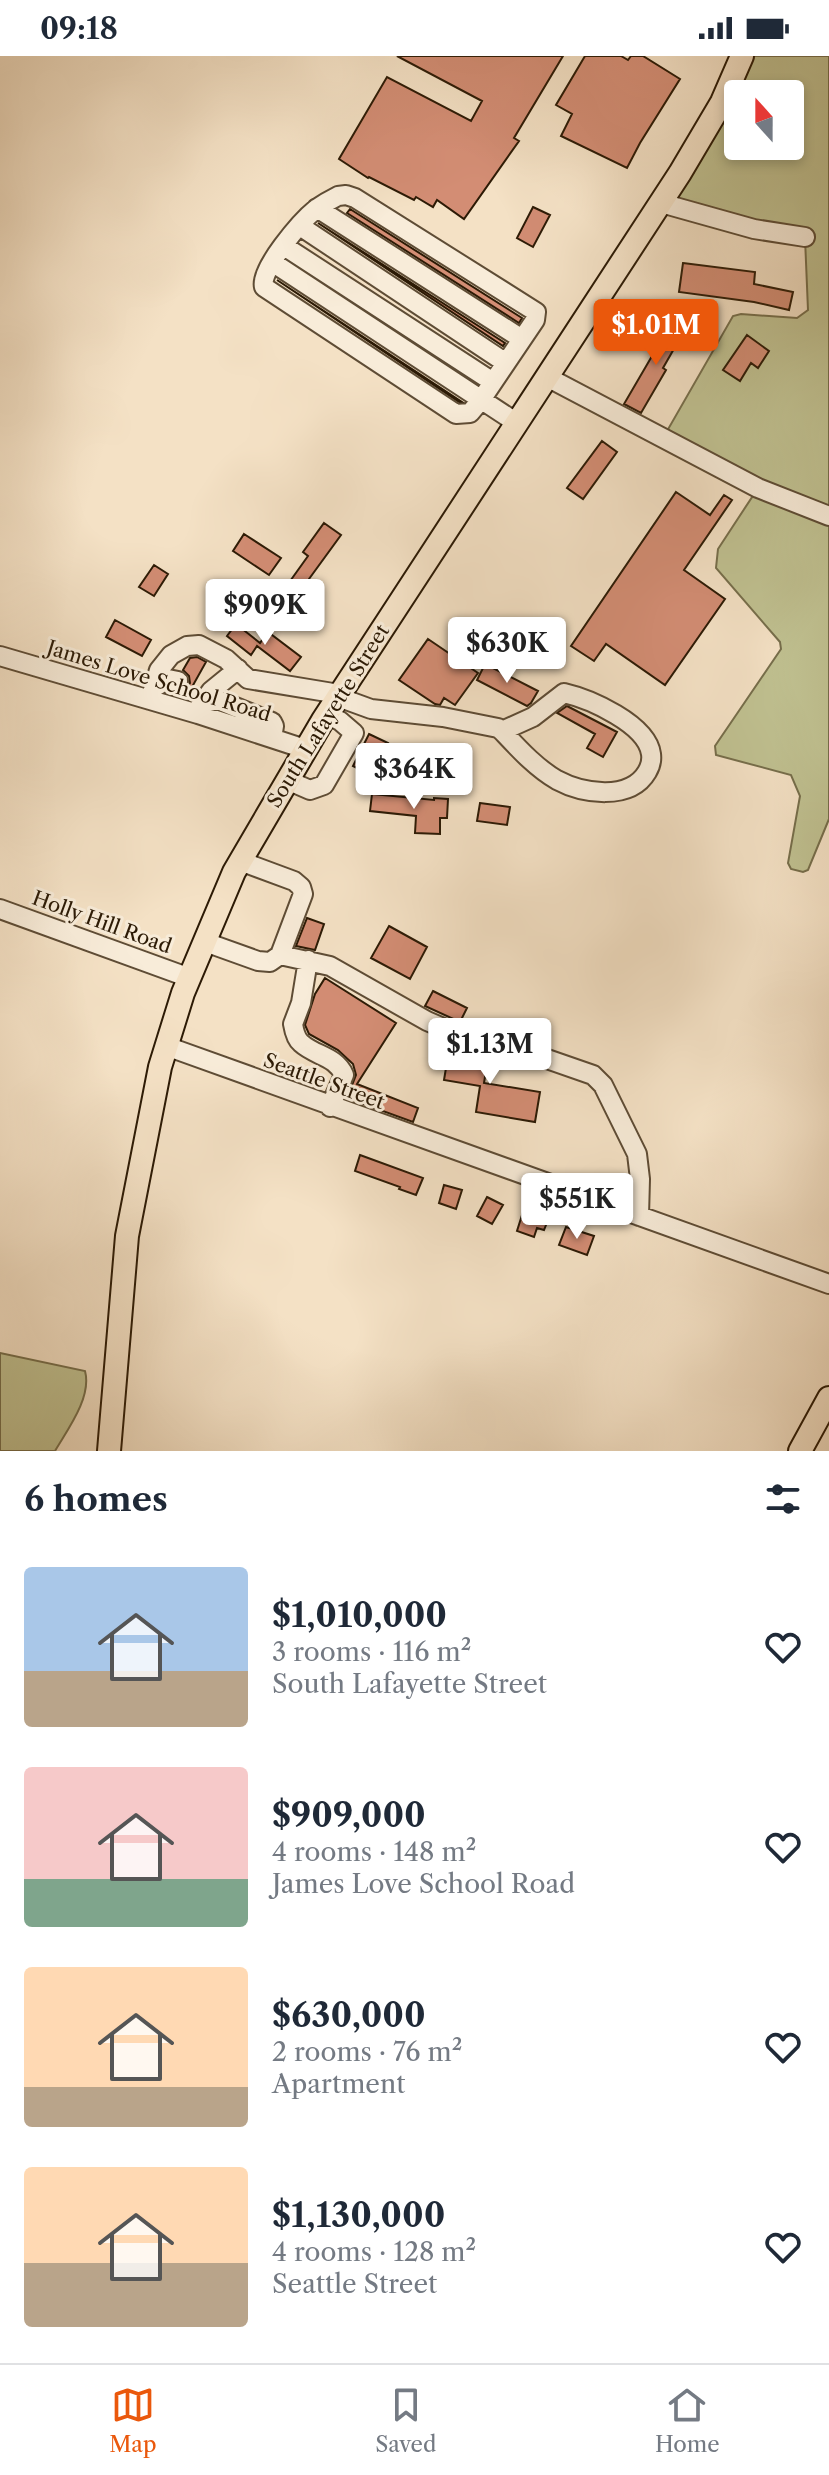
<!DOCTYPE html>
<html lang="en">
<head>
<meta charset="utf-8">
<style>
  body { margin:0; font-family:"Libre Caslon Text",serif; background:#f6f6f7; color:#1f2937; height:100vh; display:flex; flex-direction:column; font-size:30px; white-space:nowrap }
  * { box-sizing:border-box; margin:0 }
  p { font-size:26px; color:#747a83 }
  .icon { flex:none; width:44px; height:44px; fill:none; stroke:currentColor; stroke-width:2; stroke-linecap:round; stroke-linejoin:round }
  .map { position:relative; height:1395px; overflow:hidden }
  .sheet { display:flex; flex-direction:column; background:#fff; flex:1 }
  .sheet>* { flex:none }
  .needle { width:52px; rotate:339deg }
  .buttons { position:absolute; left:724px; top:24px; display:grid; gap:16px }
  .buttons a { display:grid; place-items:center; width:80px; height:80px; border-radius:8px; background:#fff; box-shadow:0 4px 12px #0003; font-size:40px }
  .price { position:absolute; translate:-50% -68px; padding:0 18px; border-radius:8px; background:#fff; color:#222; font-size:26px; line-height:52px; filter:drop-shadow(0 2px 4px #0008) }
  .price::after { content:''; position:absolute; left:50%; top:48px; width:24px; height:18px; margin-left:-12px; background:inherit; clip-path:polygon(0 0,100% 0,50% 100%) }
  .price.current { background:#ea580c; color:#fff }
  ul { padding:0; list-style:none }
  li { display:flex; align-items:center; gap:24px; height:200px; padding:0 24px }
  li span { display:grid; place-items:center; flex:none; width:224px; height:160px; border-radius:8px; color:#555 }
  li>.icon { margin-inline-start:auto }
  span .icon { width:96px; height:96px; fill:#fffc; stroke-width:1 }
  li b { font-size:34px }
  h2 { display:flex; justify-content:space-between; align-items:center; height:96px; padding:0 24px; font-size:34px }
  .status { display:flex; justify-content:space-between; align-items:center; height:56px; padding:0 40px; background:#fff; direction:ltr }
  .status svg { height:22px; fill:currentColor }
  .dock { display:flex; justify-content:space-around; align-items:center; height:112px; border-top:2px solid #e0e1e3; background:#fff; font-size:22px; color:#747a83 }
  .dock a { display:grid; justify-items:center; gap:4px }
  .dock .current { color:#ea580c }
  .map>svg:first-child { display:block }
</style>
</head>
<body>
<div class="status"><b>09:18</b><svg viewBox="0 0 49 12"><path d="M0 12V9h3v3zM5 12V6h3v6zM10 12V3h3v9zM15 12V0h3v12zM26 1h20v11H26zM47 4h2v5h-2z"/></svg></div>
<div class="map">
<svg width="829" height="1395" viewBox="0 0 829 1395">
  <rect width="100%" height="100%" fill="#f4e1c5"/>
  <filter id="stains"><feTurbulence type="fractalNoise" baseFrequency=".0025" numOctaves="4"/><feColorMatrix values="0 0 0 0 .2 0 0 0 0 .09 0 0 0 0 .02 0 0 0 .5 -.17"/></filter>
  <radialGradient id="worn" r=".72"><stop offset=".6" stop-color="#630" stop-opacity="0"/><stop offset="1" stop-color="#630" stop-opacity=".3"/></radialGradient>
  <path fill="#c0c191" stroke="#766e4b" stroke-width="2" fill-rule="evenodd" d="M742 0H829V763L808 814 803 816 791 813 788 807 800 740 791 719 716 699 715 690 781 593 780 586 716 512 718 493 758 432 663 382 733 260 741 258 797 262 808 254 805 182 661 147ZM738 38H790V90H738Z
    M0 1297 85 1315C92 1341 68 1373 55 1395H0Z"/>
  <path fill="#d38d74" stroke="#2c1a05" stroke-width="2" d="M397 0H563L514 82 519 85 464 163 437 144 433 151 416 141 414 144 369 121 368 122 339 103 387 21 471 65 482 45Z
    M585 0H621L628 4 631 0H643L680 23 640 87 627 112 561 80 572 58 556 49Z
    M533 151 550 159 533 191 517 182Z
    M350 153 522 262 519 267 347 157Z
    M318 167 505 287 503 290Z
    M683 207 755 216 754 228 793 236 789 254 754 246 679 236Z
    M277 224 462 346H459Z
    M669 265 689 277 683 287 679 284 663 312 666 314 641 357 624 348 659 288 656 286Z
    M747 279 769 295 758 312 751 307 740 325 723 314Z
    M602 385 617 396 583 443 567 432Z
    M676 436 710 459 724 439 732 444 684 514 725 543 665 629 606 588 594 605 571 590Z
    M324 467 341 479 309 523 313 526 289 560 273 549 308 500 303 496Z
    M244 478 281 502 269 519 233 495Z
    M154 509 168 518 154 540 139 531Z
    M115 564 151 584 142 600 106 581Z
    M236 568 260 587 268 576 301 601 290 615 257 590 251 599 227 580Z
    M428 583 478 617 455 649 444 642 440 649 435 648 399 624Z
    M197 601 206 606 187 640 180 637 186 633 190 627 189 620 183 614 190 602Z
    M485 608 538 635 531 647 527 650 477 624Z
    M567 650 617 676 603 701 587 692 595 678 557 657Z
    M369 678 388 687 373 720 353 710Z
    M372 738 434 744V742L448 743 447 762H440V778L415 777 416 760 370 755Z
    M480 747 510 751 507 769 477 765Z
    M307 862 324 868 315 894 296 890Z
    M389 870 427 891 410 923 371 902Z
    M325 922 396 967 357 1028 418 1052 413 1066 347 1042 356 1019 353 1008 338 994 309 978 305 969 315 938Z
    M433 935 467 952 460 966 425 950Z
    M450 988 489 997 484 1027 540 1036 535 1066 476 1056 480 1030 444 1024Z
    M360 1099 423 1122 416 1139 399 1133 400 1131 355 1115Z
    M444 1129 462 1134 456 1153 439 1147Z
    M487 1141 503 1149 492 1168 477 1160Z
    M523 1156 548 1164 544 1174 537 1172 534 1181 517 1175Z
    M566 1171 594 1180 587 1199 559 1189Z"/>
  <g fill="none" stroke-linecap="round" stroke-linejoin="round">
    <g stroke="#5e4c35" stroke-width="22">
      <path id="minor" d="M338 140 346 139 355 142 536 256 535 264 481 344 470 357 456 358 264 231C259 214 301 165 316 153 323 148 330 144 338 140Z
        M661 147 754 173 805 181
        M317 152 522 283
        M300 170 506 307
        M284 190 493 326
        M272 206 517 367
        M547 321 758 432 829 460
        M0 600 198 658 305 693
        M155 631 168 623 178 625
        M338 641 371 653 443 661 498 672 502 675C518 692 536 712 557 724 583 738 630 745 647 716 650 711 652 705 651 698 647 668 590 643 564 637L533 661 502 675
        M150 644 159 614 171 599 187 590 199 589 226 603 248 623 339 638
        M201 648 218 644 272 666 274 670 272 682
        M200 650 211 635 238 613
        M287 724 310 734 324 729 354 677 340 665 326 658
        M240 805 294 825 301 831 303 838 280 899
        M0 853 190 922
        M205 886 258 905 270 906 280 899 330 910 427 965 457 978 501 987 593 1019 603 1029 637 1098 640 1123 639 1160
        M308 904 301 947 293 968C294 974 296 983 301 987 315 1000 336 1000 344 1019L330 1051
        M166 990 829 1228"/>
    </g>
    <g stroke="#2c1a05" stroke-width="26">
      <path id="major" d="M109 1395 127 1180 160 1011 183 937 234 816 323 664 680 117 722 46 742 0
        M800 1395 829 1342"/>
    </g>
    <use href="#minor" stroke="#f8ecd9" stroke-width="18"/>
    <use href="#major" stroke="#f4e1c5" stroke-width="22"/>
  </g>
  <g text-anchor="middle" stroke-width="6" stroke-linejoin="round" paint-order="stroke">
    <g font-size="20" fill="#2c1a05" stroke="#f8ecd9">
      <text transform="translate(159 625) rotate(17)" y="7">James Love School Road</text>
      <text transform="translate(328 660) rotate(-58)" y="7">South Lafayette Street</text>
      <text transform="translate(102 866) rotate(20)" y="7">Holly Hill Road</text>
      <text transform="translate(324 1025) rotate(20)" y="7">Seattle Street</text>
    </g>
  </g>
  <rect width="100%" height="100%" filter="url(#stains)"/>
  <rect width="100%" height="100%" fill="url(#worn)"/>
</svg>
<div class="buttons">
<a><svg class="needle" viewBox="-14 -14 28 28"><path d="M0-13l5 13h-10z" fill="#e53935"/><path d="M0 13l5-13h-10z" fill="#747a83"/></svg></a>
</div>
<b class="price current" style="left:656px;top:311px">$1.01M</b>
<b class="price" style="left:265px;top:591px">$909K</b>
<b class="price" style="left:507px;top:629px">$630K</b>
<b class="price" style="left:414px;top:755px">$364K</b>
<b class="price" style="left:490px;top:1030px">$1.13M</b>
<b class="price" style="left:577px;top:1185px">$551K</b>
</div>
<section class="sheet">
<h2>6 homes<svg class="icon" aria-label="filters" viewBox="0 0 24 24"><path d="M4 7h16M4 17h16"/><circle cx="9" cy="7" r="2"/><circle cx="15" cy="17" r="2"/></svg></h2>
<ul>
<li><span style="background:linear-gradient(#a9c7e8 65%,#b9a48a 0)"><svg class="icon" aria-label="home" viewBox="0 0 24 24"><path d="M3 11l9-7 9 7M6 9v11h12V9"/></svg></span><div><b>$1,010,000</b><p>3 rooms · 116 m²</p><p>South Lafayette Street</p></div><svg class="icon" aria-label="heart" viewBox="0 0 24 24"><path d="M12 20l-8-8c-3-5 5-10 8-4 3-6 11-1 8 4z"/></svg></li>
<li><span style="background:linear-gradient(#f6c9c9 70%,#7fa58c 0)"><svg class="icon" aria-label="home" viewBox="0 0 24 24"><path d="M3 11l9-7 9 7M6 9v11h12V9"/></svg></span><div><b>$909,000</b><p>4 rooms · 148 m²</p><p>James Love School Road</p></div><svg class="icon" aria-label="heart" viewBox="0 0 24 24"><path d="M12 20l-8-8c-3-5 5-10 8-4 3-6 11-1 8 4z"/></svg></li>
<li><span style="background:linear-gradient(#ffd9b3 75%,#b9a48a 0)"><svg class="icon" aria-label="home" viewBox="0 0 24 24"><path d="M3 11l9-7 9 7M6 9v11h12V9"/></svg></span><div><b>$630,000</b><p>2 rooms · 76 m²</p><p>Apartment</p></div><svg class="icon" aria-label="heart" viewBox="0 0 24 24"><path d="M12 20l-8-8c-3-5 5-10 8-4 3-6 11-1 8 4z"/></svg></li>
<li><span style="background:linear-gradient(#ffd9b3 60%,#b9a48a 0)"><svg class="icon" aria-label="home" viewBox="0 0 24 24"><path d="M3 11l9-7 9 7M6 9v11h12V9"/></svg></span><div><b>$1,130,000</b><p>4 rooms · 128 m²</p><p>Seattle Street</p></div><svg class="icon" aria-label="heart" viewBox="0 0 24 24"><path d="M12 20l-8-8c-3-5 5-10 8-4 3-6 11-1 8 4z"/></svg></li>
</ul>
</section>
<nav class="dock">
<a class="current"><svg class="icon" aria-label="map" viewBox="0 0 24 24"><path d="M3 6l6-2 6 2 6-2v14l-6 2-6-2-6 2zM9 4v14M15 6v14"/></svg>Map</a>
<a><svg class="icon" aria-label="saved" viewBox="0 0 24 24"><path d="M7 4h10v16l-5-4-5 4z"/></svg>Saved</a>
<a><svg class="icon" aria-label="home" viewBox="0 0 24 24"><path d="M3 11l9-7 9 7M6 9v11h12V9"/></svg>Home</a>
</nav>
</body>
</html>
